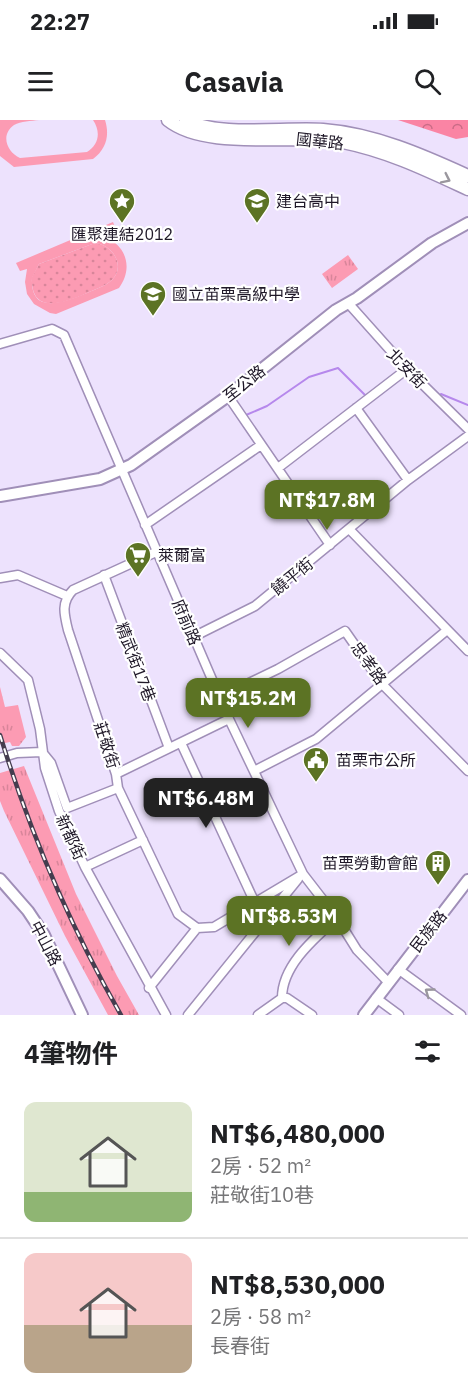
<!DOCTYPE html>
<html lang="zh-TW">
<head>
<meta charset="utf-8">
<style>
  body { margin:0; font-family:"IBM Plex Sans","Noto Sans TC",sans-serif; background:#f2f2f2; color:#202124; height:100vh; display:flex; flex-direction:column; font-size:22px; white-space:nowrap }
  * { box-sizing:border-box; margin:0 }
  p { font-size:20px; color:#757577 }
  .icon { flex:none; width:33px; height:33px; fill:none; stroke:currentColor; stroke-width:2; stroke-linecap:round; stroke-linejoin:round }
  .map { position:relative; height:895px; overflow:hidden }
  .side { display:flex; flex-direction:column; background:#fff; flex:1 }
  .side>* { flex:none }
  .price { position:absolute; translate:-50% -51px; padding:0 14px; border-radius:12px; background:#5c7324; color:#fff; font-size:20px; line-height:39px; filter:drop-shadow(0 2px 3px #0008) }
  .price::after { content:''; position:absolute; left:50%; top:36px; width:18px; height:14px; margin-left:-9px; background:inherit; clip-path:polygon(0 0,100% 0,50% 100%) }
  .price.on { background:#222; color:#fff }
  ul { padding:0; list-style:none }
  li { display:flex; align-items:center; gap:18px; height:150px; padding:0 24px }
  li+li { border-top:2px solid #e0e0e0 }
  li span { display:grid; place-items:center; flex:none; width:168px; height:120px; border-radius:12px; color:#555 }
  li>.icon { margin-inline-start:auto }
  span .icon { width:72px; height:72px; fill:#fffc; stroke-width:1 }
  li b { font-size:26px }
  h2 { display:flex; justify-content:space-between; align-items:center; height:72px; padding:0 24px; font-size:26px }
  .status { display:flex; justify-content:space-between; align-items:center; height:42px; padding:0 30px; background:#fff; direction:ltr }
  .status svg { height:16px; fill:currentColor }
  header { display:flex; justify-content:space-between; align-items:center; height:78px; padding:0 24px; background:#fff; font-size:27px; font-weight:800 }
  .map>svg:first-child { display:block }
</style>
</head>
<body>
<div class="status"><b>22:27</b><svg viewBox="0 0 49 12"><path d="M0 12V9h3v3zM5 12V6h3v6zM10 12V3h3v9zM15 12V0h3v12zM26 1h20v11H26zM47 4h2v5h-2z"/></svg></div>
<header><svg class="icon" aria-label="menu" viewBox="0 0 24 24"><path d="M4 6h16M4 12h16M4 18h16"/></svg>Casavia<svg class="icon" aria-label="search" viewBox="0 0 24 24"><circle cx="10" cy="10" r="6"/><path d="M15 15l6 6"/></svg></header>
<div class="map">
<svg width="468" height="895" viewBox="0 0 468 895">
  <defs>
    <pattern id="grass-dots" width="8" height="8" patternUnits="userSpaceOnUse" patternTransform="scale(1.5)"><rect width="8" height="8" fill="#fc9bb3"/><path d="M2 2h.1M6 6h.1" fill="none" stroke="#d8859a" stroke-width="1.8" stroke-linecap="round"/></pattern>
    <pattern id="forest-crowns" width="20" height="18" patternUnits="userSpaceOnUse" patternTransform="scale(1.5)"><rect width="20" height="18" fill="#fa84a4"/><path d="M2 6a3 3 0 1 1 6 0M12 15a3 3 0 1 1 6 0" fill="none" stroke="#ca6b86"/></pattern>
    <pattern id="park-tufts" width="24" height="20" patternUnits="userSpaceOnUse" patternTransform="scale(1.5)"><rect width="24" height="20" fill="#fc9bb3"/><path d="M3 7l-1-3M5 7V3M7 7l1-3M15 17l-1-3M17 17v-4M19 17l1-3" fill="none" stroke="#d8859a"/></pattern>
  </defs>
  <rect width="100%" height="100%" fill="#ede2fd"/>
  <path fill="url(#grass-dots)" d="M95 123C113 125 126 146 112 160 106 166 95 169 87 173 67 182 30 197 32 157L39 144Z"/>
  <path fill="url(#forest-crowns)" d="M398 0H468V17L456 19Z"/>
  <path fill="url(#park-tufts)" d="M348 135 358 149 332 168 322 154Z
    M0 567 5 587 18 585 26 617 19 626H12L10 622 0 624Z
    M24 646 76 774 117 856 139 895H108L65 816 4 691 0 681V653Z"/>
  <path fill="#fc9bb3" fill-rule="evenodd" d="M0 0H39C31 1 21 1 14 5 0 15 7 32 20 38L87 32C99 24 101 12 93 0H105C110 16 106 29 93 39L14 47 0 36Z
    M113 102 117 112 106 117C127 127 133 149 119 168L56 194 50 193 34 184 27 174 25 162 27 149 20 151 16 143ZM95 123C113 125 126 146 112 160 106 166 95 169 87 173 67 181 30 197 32 158L39 144Z"/>
  <g fill="none" stroke-linecap="round" stroke-linejoin="round">
    <path stroke="#b688ec" stroke-width="2" d="M441 274 468 285
      M246 295 267 286 309 257 338 248 365 275"/>
    <g stroke="#a08fb8" stroke-width="11">
      <path id="minor" d="M349 184 407 249 468 309
        M0 224 52 209 64 215 229 599 303 754 337 798 357 830 388 862
        M228 276 330 425
        M356 288 408 360
        M278 348 407 249
        M145 405 261 325
        M350 410 468 531
        M156 432 73 470C61 482 64 494 68 510L116 654 118 668 178 794 197 808 214 807 303 754
        M104 455 169 628
        M0 458 18 455 67 476
        M193 517 255 486 408 360 468 316
        M0 533 28 560 40 609 45 648 59 691 85 747 166 895
        M220 577 278 549 345 511 382 564 468 651
        M181 623 255 783
        M0 638 17 633 42 632 51 643 67 688 118 668
        M254 651 316 619 446 511
        M116 654 229 599
        M85 747 143 720
        M398 849 461 895
        M149 868 197 808
        M282 878C282 845 315 818 337 798
        M282 878H287L312 895
        M376 878 399 895
        M188 895 298 759
        M258 895 282 878"/>
    </g>
    <g stroke="#a08fb8" stroke-width="14">
      <path id="tertiary" d="M0 376 100 359 131 345 228 276 336 190 357 178 432 123 468 103
        M0 759 28 791 44 815 82 895
        M364 895 468 760"/>
    </g>
    <g stroke="#a08fb8" stroke-width="15">
      <path id="primary" d="M168 0C207 31 292 13 343 22 388 31 427 50 468 69
        M186 0C218 18 286 7 323 10 374 14 422 35 468 56"/>
    </g>
    <use href="#minor" stroke="#fff" stroke-width="8"/>
    <use href="#tertiary" stroke="#fff" stroke-width="10"/>
    <use href="#primary" stroke="#fff" stroke-width="12"/>
    <g stroke="#453d4f" stroke-width="4.5">
      <path id="rail" d="M0 615C30 713 70 806 121 895"/>
    </g>
    <use href="#rail" stroke="#fff" stroke-width="2" stroke-dasharray="7" stroke-linecap="butt"/>
  </g>
  <defs><path id="oneway-chevron" d="M-2-3.5L2.5 0L-2 3.5" fill="none" stroke-width="1.6" stroke-linecap="round" stroke-linejoin="round" transform="scale(1.5)"/></defs>
  <g stroke="#9a979e">
    <use href="#oneway-chevron" transform="translate(446 59) rotate(26)"/>
    <use href="#oneway-chevron" transform="translate(429 872) rotate(-144)"/>
  </g>
  <defs>
    <g id="sight-pin" transform="scale(1.35)"><path d="M0 17L-7.5 6A9.5 9.5 0 1 1 7.5 6Z" fill="#5c7324" stroke="#fff"/><path d="M0-6L1.8-2.2L6-1.7L2.9 1.2L3.7 5.4L0 3.3L-3.7 5.4L-2.9 1.2L-6-1.7L-1.8-2.2Z" fill="#fff"/></g>
    <g id="school-pin" transform="scale(1.35)"><path d="M0 17L-7.5 6A9.5 9.5 0 1 1 7.5 6Z" fill="#5c7324" stroke="#fff"/><path d="M0-5L7-2L0 1L-7-2ZM-4 1L0 2.5L4 1V4Q0 6-4 4Z" fill="#fff"/></g>
    <g id="supermarket-pin" transform="scale(1.35)"><path d="M0 17L-7.5 6A9.5 9.5 0 1 1 7.5 6Z" fill="#5c7324" stroke="#fff"/><path d="M-6-5.5h2.5l.6 2H6L4.5 2H-2.5L-4.4-4H-6ZM-1.5 3.2a1.3 1.3 0 1 0 .1 0ZM3 3.2a1.3 1.3 0 1 0 .1 0Z" fill="#fff"/></g>
    <g id="civic-pin" transform="scale(1.35)"><path d="M0 17L-7.5 6A9.5 9.5 0 1 1 7.5 6Z" fill="#5c7324" stroke="#fff"/><path d="M-.6-6.5H3V-4.5H.6V-3L4-1V1h2V6H-6V1h2V-1L-.6-3ZM-1.2 2.5V6h2.4V2.5Z" fill="#fff"/></g>
    <g id="building-pin" transform="scale(1.35)"><path d="M0 17L-7.5 6A9.5 9.5 0 1 1 7.5 6Z" fill="#5c7324" stroke="#fff"/><path d="M-4-6H4V6H1V3H-1V6H-4ZM-2.5-4.3h1.7v1.8h-1.7ZM.8-4.3h1.7v1.8H.8ZM-2.5-1h1.7V.8h-1.7ZM.8-1h1.7V.8H.8Z" fill="#fff"/></g>
  </defs>
  <g fill-rule="evenodd">
    <use href="#sight-pin" x="122" y="81"/>
    <use href="#school-pin" x="257" y="81"/>
    <use href="#school-pin" x="153" y="174"/>
    <use href="#supermarket-pin" x="138" y="435"/>
    <use href="#civic-pin" x="316" y="640"/>
    <use href="#building-pin" x="438" y="743"/>
  </g>
  <g text-anchor="middle" stroke-width="4.5" stroke-linejoin="round" paint-order="stroke">
    <g font-size="16" fill="#1f1828" stroke="#fff">
      <text transform="translate(320 21) rotate(6)" y="6">國華路</text>
      <text transform="translate(407 248) rotate(46)" y="6">北安街</text>
      <text transform="translate(244 263) rotate(-38)" y="6">至公路</text>
      <text transform="translate(292 456) rotate(-39)" y="6">饒平街</text>
      <text transform="translate(187 502) rotate(67)" y="6">府前路</text>
      <text transform="translate(136 542) rotate(69)" y="6">精武街17巷</text>
      <text transform="translate(369 543) rotate(54)" y="6">忠孝路</text>
      <text transform="translate(107 625) rotate(72)" y="6">莊敬街</text>
      <text transform="translate(71 717) rotate(65)" y="6">新都街</text>
      <text transform="translate(428 811) rotate(-52)" y="6">民族路</text>
      <text transform="translate(46 823) rotate(62)" y="6">中山路</text>
    </g>
    <g font-size="16" fill="#1f1828" stroke="#fff" text-anchor="start">
      <text x="276" y="87">建台高中</text>
      <text x="122" y="120" text-anchor="middle">匯聚連結2012</text>
      <text x="172" y="180">國立苗栗高級中學</text>
      <text x="158" y="441">萊爾富</text>
      <text x="336" y="646">苗栗市公所</text>
      <text x="418" y="749" text-anchor="end">苗栗勞動會館</text>
    </g>
  </g>
</svg>
<b class="price" style="left:327px;top:411px">NT$17.8M</b>
<b class="price" style="left:248px;top:609px">NT$15.2M</b>
<b class="price on" style="left:206px;top:709px">NT$6.48M</b>
<b class="price" style="left:289px;top:827px">NT$8.53M</b>
</div>
<section class="side">
<h2>4筆物件<svg class="icon" aria-label="filters" viewBox="0 0 24 24"><path d="M4 7h16M4 17h16"/><circle cx="9" cy="7" r="2"/><circle cx="15" cy="17" r="2"/></svg></h2>
<ul>
<li><span style="background:linear-gradient(#dfe7d0 75%,#8fb573 0)"><svg class="icon" aria-label="home" viewBox="0 0 24 24"><path d="M3 11l9-7 9 7M6 9v11h12V9"/></svg></span><div><b>NT$6,480,000</b><p>2房 · 52 m²</p><p>莊敬街10巷</p></div></li>
<li><span style="background:linear-gradient(#f6c9c9 60%,#b9a48a 0)"><svg class="icon" aria-label="home" viewBox="0 0 24 24"><path d="M3 11l9-7 9 7M6 9v11h12V9"/></svg></span><div><b>NT$8,530,000</b><p>2房 · 58 m²</p><p>長春街</p></div></li>
</ul>
</section>
</body>
</html>
